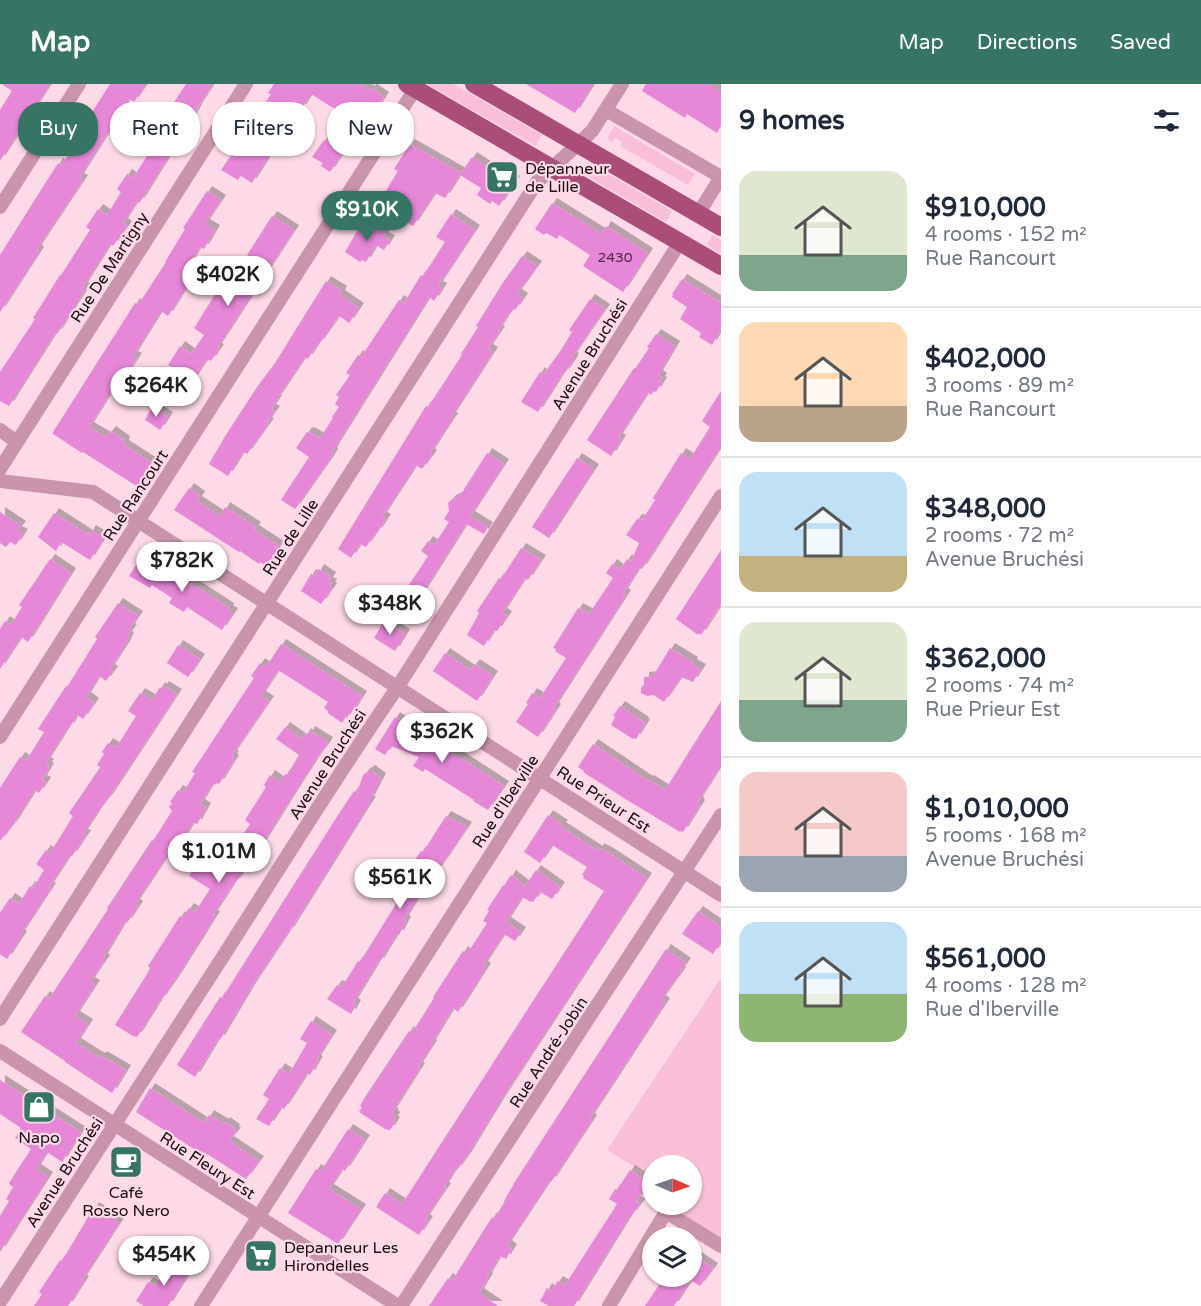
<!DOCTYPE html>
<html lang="en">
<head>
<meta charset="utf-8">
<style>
  body { margin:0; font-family:"Varela Round",sans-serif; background:#f2f2f3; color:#1f2937; height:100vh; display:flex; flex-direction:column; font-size:22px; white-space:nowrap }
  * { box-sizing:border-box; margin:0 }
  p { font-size:20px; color:#747a83 }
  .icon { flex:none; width:33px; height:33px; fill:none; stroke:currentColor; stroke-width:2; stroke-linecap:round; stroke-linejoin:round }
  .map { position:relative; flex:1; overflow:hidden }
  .drawer { display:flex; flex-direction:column; background:#fff; width:480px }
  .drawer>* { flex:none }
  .guide { position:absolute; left:18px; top:18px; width:570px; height:54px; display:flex; gap:12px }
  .needle { width:39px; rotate:92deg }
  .buttons { position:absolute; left:642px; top:1071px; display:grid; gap:12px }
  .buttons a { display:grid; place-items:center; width:60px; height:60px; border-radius:50%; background:#fff; box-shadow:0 2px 4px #0004; font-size:30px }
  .price { position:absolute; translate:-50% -51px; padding:0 14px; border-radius:21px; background:#fff; color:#222; font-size:20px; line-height:39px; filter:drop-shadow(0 2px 3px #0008) }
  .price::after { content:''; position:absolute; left:50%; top:36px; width:18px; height:14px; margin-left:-9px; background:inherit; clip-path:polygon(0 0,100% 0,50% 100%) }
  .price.on { background:#367564; color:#fff }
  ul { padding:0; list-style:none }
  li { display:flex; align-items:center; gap:18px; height:150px; padding:0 18px }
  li+li { border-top:2px solid #e0e1e3 }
  li span { display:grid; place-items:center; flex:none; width:168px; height:120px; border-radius:18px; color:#555 }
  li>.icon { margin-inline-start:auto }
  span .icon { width:72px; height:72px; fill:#fffc; stroke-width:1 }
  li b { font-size:26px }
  h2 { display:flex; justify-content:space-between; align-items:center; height:72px; padding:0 18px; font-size:26px }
  .chip { padding:0 21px; border-radius:24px; background:#fff; box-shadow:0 2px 4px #0004; font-size:21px; line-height:54px }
  .chip.on { background:#367564; color:#fff }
  header { display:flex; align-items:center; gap:36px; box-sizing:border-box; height:84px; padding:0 30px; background:#367564; color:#fff }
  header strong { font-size:28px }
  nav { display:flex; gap:33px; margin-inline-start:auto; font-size:21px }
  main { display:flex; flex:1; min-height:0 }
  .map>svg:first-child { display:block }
</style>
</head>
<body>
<header>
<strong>Map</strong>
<nav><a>Map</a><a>Directions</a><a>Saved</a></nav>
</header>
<main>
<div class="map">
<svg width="721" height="1222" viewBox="0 0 721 1222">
  <defs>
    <filter id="shadow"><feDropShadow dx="5" dy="-5" stdDeviation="0" flood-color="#0004"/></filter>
  </defs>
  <rect width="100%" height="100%" fill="#fedae8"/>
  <path fill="#f8bfd6" d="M427 0H453L542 51 536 62Z
    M614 42 695 90 688 101 620 62 622 58 615 54 612 58 607 54Z
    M591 80 672 127 666 138 585 91Z
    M712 151 721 156V170L707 161Z
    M721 894V1161L675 1126 674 1121 692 1120V1082H652V1093L607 1066Z"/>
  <path fill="#e687d8" filter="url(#shadow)" d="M2 0H50L0 77V26L12 7Z
    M110 0H146L134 18 129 15 105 53 79 94 83 96 37 165 39 168 0 228V171L58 79 61 81 71 67 90 37 87 36Z
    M186 0H213L199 21 184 50 183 49 142 115 139 119 137 117 123 139 127 142 113 162 110 160 83 203 85 204 81 210 82 211 57 250 55 249 9 322 0 317V288L35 235 33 234 60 191H61L90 146 86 143 98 125 107 131 121 108 117 105 127 90 133 94 154 61 150 59 163 37 159 35 166 24 169 26Z
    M274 0H360L370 7 371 4 384 13 353 62 349 60 330 88 321 82 323 79 312 73 324 56 329 59 343 37 338 34 341 29 311 10 301 26 300 24 295 30 252 99 241 92 238 96 221 86 232 70 233 71 271 10 268 9Z
    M526 0H593L575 29Z
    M646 0H707L721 8V42L717 49 687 30 685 34 642 7Z
    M410 60 461 89 445 114 435 109 413 142 402 135 408 126 384 110 398 87 394 85Z
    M472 73 492 86 494 84 515 97 499 122 492 117 490 120 477 111 481 104 460 91Z
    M207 107 221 116 205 140 215 146 204 165 200 163 180 195 188 200 168 232 161 227 133 272 137 274 115 308 112 306 89 343 106 353 111 347 125 357 124 361 152 379 150 381 151 382 138 403 83 368 82 369 53 350V348L135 219 138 221 166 178H165L185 145 183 144Z
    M552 119 602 150 606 142 648 169 623 208 583 182 590 171 559 151 557 155 546 149 544 151 535 145Z
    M451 130 475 146 438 202 442 204 434 217 429 213 335 363 332 369 333 370 328 378 295 425 281 416 309 373 296 364 307 348 309 349V348L320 354 333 334 332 333 339 323 335 320 339 313 336 311 350 291 346 289 358 271 361 273 399 216 404 219 421 191 423 192 445 158 436 153Z
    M272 132 294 146 217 264 219 265 211 277 207 275 180 315 164 305 176 286 168 281 180 262 191 270 204 251 194 244 221 201 231 207 252 174 247 171Z
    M364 135 386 149 383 153 390 156 384 166 376 161 366 178 362 176 360 178 345 168Z
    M522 172 537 182 517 210 523 214 515 226 514 225 510 230 509 229 498 246 500 247 488 265 493 268 451 333 453 334 430 369 432 371 422 385 416 381 382 433 386 435 377 449 376 448 366 463 360 460 351 474 338 465 413 343 426 322 428 323 462 271 461 270 478 243 476 242 502 200Z
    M682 195 721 219V245L712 261 699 253 701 249 680 235 687 223 672 213 673 211 672 210Z
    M326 197 342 207 340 211 359 224 349 239 339 232 319 260 318 259 308 275 305 273 276 316H277L271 325 275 327 267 338 269 339 247 370 243 368 228 392 209 380 224 354 257 303 275 279Z
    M590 215 605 225 572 273 574 274 571 280 564 290 563 289 538 328 521 318 540 288 543 291 561 266 572 248 569 246Z
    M656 250 675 262 658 291 662 294 660 297 662 298 656 308 654 307 651 311 648 308 618 354 621 356 611 372 587 356 634 284 635 285 649 264 647 263Z
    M721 307V362L642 485 639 484 623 509 626 511 554 623 556 625 538 653 516 638 528 620 526 619 532 609 540 614 566 574 555 567 556 565 553 564 578 524 589 530 613 494 606 489 612 480 620 486 627 475 631 478 639 459 626 451 637 435 642 436 655 416 653 414 681 369 690 375 710 343 702 337Z
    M152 323 168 333 160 346 145 336Z
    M487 369 504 380 470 432 488 443 484 450 466 440 418 516 405 507 428 472 421 467 428 457 434 461 449 438 444 435 449 427 448 419 451 416 459 412 463 407Z
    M577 374 594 385 549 454 532 443Z
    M189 404 200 412 197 417 220 432 225 423 256 443 254 446 279 462 266 482 260 478 259 480 240 467 239 468 174 426Z
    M0 428 21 442 17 447 23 450 16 461 10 458 6 463 0 459Z
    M54 429 88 451 91 446 104 454 90 476 61 458 56 467 38 453Z
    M521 464 541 476 528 496 525 494 502 529 507 532 497 547 494 546 484 562 467 551 476 535 479 529 477 527 499 494 501 495Z
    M721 466V520L701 551 699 549 698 551 676 535Z
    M142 472 174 491 175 489 188 499 189 498 229 524 228 526 233 529 222 546 187 523 184 528 169 519 172 514 152 501 150 504 129 492Z
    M50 475 71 489 28 558 21 553 0 585V545L5 537 11 541 22 523 19 521Z
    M319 485 331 493 328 498 332 500 330 502 332 504 321 520 301 507 311 490 315 492Z
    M118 519 138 532 130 544 132 545 127 552 129 553 125 562 110 585 113 587 106 597 99 592 86 613 94 619 83 635 77 631 69 644 68 643 46 678 49 680 47 683 49 684 42 696 46 698 39 709 35 706 14 739 0 757V704L20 673 26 677 44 648 38 645 66 602 67 603 97 555 95 553Z
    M384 537 405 550 395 567 374 554Z
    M281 560 362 612 350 631 348 629 342 639 328 629V627L324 624 328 618 278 586 261 612 269 617 232 671 234 672 232 675 234 676 219 700 217 699 216 701 213 699 200 720 206 724 197 740 193 739 182 756 179 754 135 820 138 822 127 839 125 837 103 874 105 876 90 898 95 901 75 932 88 940 76 959 100 974 102 972 126 986 112 1009 65 978V977L21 948 45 912 49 915 108 825 107 824 115 812 152 756 153 757 172 727 169 723 172 719 170 718 178 706 183 709 195 689 192 688 254 594 251 592 260 579 266 583Z
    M178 561 200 575 188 593 167 579Z
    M670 564 693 578 692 580 701 585 693 598 681 593 664 618 653 611 647 612 641 609V605L642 602 644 601V593L653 592Z
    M445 569 470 586 475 580 493 592 477 617 433 587Z
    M164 602 177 610 110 712 98 727 83 750 86 751 72 772 70 771 49 803 51 804 20 851 22 852 7 875 0 870V829L10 814 19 820 30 802 33 804 44 786 36 780 46 766 50 769 73 732 69 729 99 685 100 683 97 681 104 670 102 668 108 659 116 664 136 632 128 627 140 609 152 616 160 603 162 605Z
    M721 617V681L698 717 700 721 683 748 681 747 680 748 627 716 583 688 584 687 578 683 593 660 648 697 649 696 665 706Z
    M620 622 644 638 643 639 645 640 636 655 634 654 633 655 611 641 615 633 613 632Z
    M395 633 430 657 464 676 504 702 488 726 473 717 474 716 425 685 423 688 413 682 419 673 391 662 385 671 375 665Z
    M285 643 302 655 306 649 308 651 310 647 328 658 325 663 316 675 296 706 261 762 263 763 255 776 251 773 238 795 234 800H233L213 831 215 832 199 858 173 899 161 916H160L137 953 133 952 115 941 147 890 150 884 148 882 180 832 182 834 189 824 195 828 210 805 189 792 199 776 213 785 222 772 227 775 250 740 245 736 266 703 264 701 270 691 280 698 285 690 287 691 299 671 276 655Z
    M370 686 381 694 369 717H371L289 848H288L252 902 220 956 218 955 195 993 177 981 220 913 222 914 338 731 354 707 357 709 363 691Z
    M548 731 563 741 561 743 598 767 599 764 607 768 647 794 501 1016 467 1072 457 1086 455 1085 444 1103 446 1104 425 1135 428 1137 419 1151 376 1123 385 1109 402 1120 604 807 583 794 584 792 582 791 587 783 552 761 540 779 524 768Z
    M446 732 467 743 444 777 416 816 404 836 406 837 399 851 397 850 379 879 378 878 353 919 356 921 351 930 327 915 337 901 342 903 358 877 360 878 399 815 394 811 406 793 404 792 421 767 423 768Z
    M536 786 560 803 552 815 540 808 533 818 531 817V818L522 813 506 838 521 848 515 857 504 850 483 882 486 884 458 928 453 924 431 960 432 961 418 983 420 984 392 1028 394 1030 393 1031 395 1033 393 1037 395 1038 390 1046 385 1045 359 1028 362 1023 360 1022 365 1013 409 947 412 949 434 914 433 913 463 867 467 870 487 839 483 837 489 827 487 826 503 801 504 802 511 791 525 802Z
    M698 827 721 843V857L713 870 682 850Z
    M666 865 686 879 680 887 681 888 661 916 665 919 590 1034 592 1036 561 1083 551 1098 549 1096 548 1099 507 1161 512 1165 506 1175 500 1172 487 1193 488 1194 479 1209 498 1222H429L448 1194 452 1197 492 1133 494 1135 505 1117H504L516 1096Z
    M311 937 332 951 316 976 318 977 310 991 307 989 284 1025 281 1023 269 1042 256 1035 269 1015 263 1011 280 984 289 990 307 959 300 955Z
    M0 996 81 1048 62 1078 47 1068 36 1085 48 1093 0 1168V1132L9 1117 6 1115 13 1103 10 1101 9 1099 31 1065 15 1054 21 1044 0 1030Z
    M150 1004 204 1039 209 1031 224 1040 225 1038 235 1045 234 1047 236 1048 229 1057 259 1077 246 1095 204 1068 202 1070 136 1028Z
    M348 1045 365 1056 345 1087 342 1085 329 1105 361 1125 338 1160 288 1129 316 1085 321 1087Z
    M630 1086 649 1099 636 1117 640 1120 632 1131 631 1130 574 1222H549L540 1217 547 1204 551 1207 558 1197 565 1201 617 1120 609 1115 615 1105 617 1106Z
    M94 1123 119 1139 82 1196 84 1197 68 1222H34L42 1210 39 1208 60 1176 62 1177Z
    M692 1170 713 1184 700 1202 692 1197V1194L674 1222H645L665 1192H692Z
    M172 1176 190 1187 168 1222H144L136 1217 148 1198 155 1202Z"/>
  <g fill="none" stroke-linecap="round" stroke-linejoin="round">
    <path stroke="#ca95ab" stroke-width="14" d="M606 26 721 93
      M0 123 79 0
      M698 130 721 93
      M0 346 17 358
      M0 385 246 0
      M0 397 93 408 721 811
      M0 653 415 5
      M0 935 537 98 592 47 622 0
      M0 967 398 1222
      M0 1218C74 1102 150 987 224 871 281 782 337 691 397 604L680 158
      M201 1222 721 412
      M401 1222 721 731
      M609 1222 666 1128 721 1162"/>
    <path stroke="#aa4e79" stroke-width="18" d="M407 0 721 182
      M474 0 721 143"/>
  </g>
  <defs>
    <g id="supermarket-square" transform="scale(1.725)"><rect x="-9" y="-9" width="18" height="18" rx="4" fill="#367564" stroke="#fedae8"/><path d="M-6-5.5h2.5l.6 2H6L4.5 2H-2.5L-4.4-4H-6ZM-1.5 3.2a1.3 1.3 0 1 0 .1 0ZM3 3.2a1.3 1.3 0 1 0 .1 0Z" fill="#fff"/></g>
    <g id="shop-square" transform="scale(1.725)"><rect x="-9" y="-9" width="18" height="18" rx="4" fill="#367564" stroke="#fedae8"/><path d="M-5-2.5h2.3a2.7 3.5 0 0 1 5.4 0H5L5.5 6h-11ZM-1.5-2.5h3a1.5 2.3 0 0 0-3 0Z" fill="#fff"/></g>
    <g id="cafe-square" transform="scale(1.725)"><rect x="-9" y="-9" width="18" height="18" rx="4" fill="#367564" stroke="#fedae8"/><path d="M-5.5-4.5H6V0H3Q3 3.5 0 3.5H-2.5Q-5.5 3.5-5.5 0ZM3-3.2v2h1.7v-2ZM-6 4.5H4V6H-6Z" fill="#fff"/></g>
  </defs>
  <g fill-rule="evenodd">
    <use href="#supermarket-square" x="502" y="93"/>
    <use href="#shop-square" x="39" y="1023"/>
    <use href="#cafe-square" x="126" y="1078"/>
    <use href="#supermarket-square" x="261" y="1172"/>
  </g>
  <g text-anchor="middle" stroke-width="4.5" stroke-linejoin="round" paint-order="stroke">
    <g font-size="14" fill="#4e2c44">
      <text x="615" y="178">2430</text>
    </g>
    <g font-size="16" fill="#1b0d13" stroke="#fedae8" text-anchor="start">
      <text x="525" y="90">Dépanneur<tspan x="525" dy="18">de Lille</tspan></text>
      <text x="39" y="1059" text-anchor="middle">Napo</text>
      <text x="126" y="1114" text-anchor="middle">Café<tspan x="126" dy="18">Rosso Nero</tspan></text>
      <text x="284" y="1169">Depanneur Les<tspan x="284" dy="18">Hirondelles</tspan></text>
    </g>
    <g font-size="16" fill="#1b0d13" stroke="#fedae8">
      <text transform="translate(109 183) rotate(-57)" y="6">Rue De Martigny</text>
      <text transform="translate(589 270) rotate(-58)" y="6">Avenue Bruchési</text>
      <text transform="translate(135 411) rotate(-57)" y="6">Rue Rancourt</text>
      <text transform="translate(290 453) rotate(-57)" y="6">Rue de Lille</text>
      <text transform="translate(327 680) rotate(-57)" y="6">Avenue Bruchési</text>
      <text transform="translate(604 715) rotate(33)" y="6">Rue Prieur Est</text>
      <text transform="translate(505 717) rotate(-57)" y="6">Rue d'Iberville</text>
      <text transform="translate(548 968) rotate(-57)" y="6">Rue André-Jobin</text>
      <text transform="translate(208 1081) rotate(33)" y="6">Rue Fleury Est</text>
      <text transform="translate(64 1088) rotate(-57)" y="6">Avenue Bruchési</text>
    </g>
  </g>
</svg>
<div class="buttons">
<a><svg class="needle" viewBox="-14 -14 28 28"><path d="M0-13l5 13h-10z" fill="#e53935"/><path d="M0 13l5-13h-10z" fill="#747a83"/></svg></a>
<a><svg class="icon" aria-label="layers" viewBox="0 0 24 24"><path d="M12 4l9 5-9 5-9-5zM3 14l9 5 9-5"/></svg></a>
</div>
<b class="price on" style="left:367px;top:158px">$910K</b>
<b class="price" style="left:228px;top:223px">$402K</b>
<b class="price" style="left:156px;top:334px">$264K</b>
<b class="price" style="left:182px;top:509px">$782K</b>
<b class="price" style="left:390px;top:552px">$348K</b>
<b class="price" style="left:442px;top:680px">$362K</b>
<b class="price" style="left:219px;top:800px">$1.01M</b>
<b class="price" style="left:400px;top:826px">$561K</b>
<b class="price" style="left:164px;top:1203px">$454K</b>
<div class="guide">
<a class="chip on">Buy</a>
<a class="chip">Rent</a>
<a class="chip">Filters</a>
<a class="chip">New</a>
</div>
</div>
<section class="drawer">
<h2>9 homes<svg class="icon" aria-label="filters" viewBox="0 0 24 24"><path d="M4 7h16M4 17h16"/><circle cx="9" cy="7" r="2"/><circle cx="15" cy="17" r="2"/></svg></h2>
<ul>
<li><span style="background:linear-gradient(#dfe7d0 70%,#7fa58c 0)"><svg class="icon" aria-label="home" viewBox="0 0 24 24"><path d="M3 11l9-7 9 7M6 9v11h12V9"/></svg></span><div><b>$910,000</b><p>4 rooms · 152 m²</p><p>Rue Rancourt</p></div></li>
<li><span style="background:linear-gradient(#ffd9b3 70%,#b9a48a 0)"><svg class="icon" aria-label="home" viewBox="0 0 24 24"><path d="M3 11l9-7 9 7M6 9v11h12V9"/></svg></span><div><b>$402,000</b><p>3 rooms · 89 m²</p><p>Rue Rancourt</p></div></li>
<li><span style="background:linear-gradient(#bfe0f5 70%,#c2b280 0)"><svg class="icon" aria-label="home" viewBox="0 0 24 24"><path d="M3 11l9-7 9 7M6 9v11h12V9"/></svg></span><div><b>$348,000</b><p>2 rooms · 72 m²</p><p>Avenue Bruchési</p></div></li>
<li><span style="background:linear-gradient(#dfe7d0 65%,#7fa58c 0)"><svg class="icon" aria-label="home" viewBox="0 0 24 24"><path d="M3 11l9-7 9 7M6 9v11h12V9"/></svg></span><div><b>$362,000</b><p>2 rooms · 74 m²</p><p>Rue Prieur Est</p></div></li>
<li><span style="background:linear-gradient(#f6c9c9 70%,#9aa5b1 0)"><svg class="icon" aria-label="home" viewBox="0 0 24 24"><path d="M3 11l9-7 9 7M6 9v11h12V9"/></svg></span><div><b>$1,010,000</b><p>5 rooms · 168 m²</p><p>Avenue Bruchési</p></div></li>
<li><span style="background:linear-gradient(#bfe0f5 60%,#8fb573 0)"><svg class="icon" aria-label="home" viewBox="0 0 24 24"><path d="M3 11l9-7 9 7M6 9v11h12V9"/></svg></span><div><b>$561,000</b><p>4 rooms · 128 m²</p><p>Rue d'Iberville</p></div></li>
</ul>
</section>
</main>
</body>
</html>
